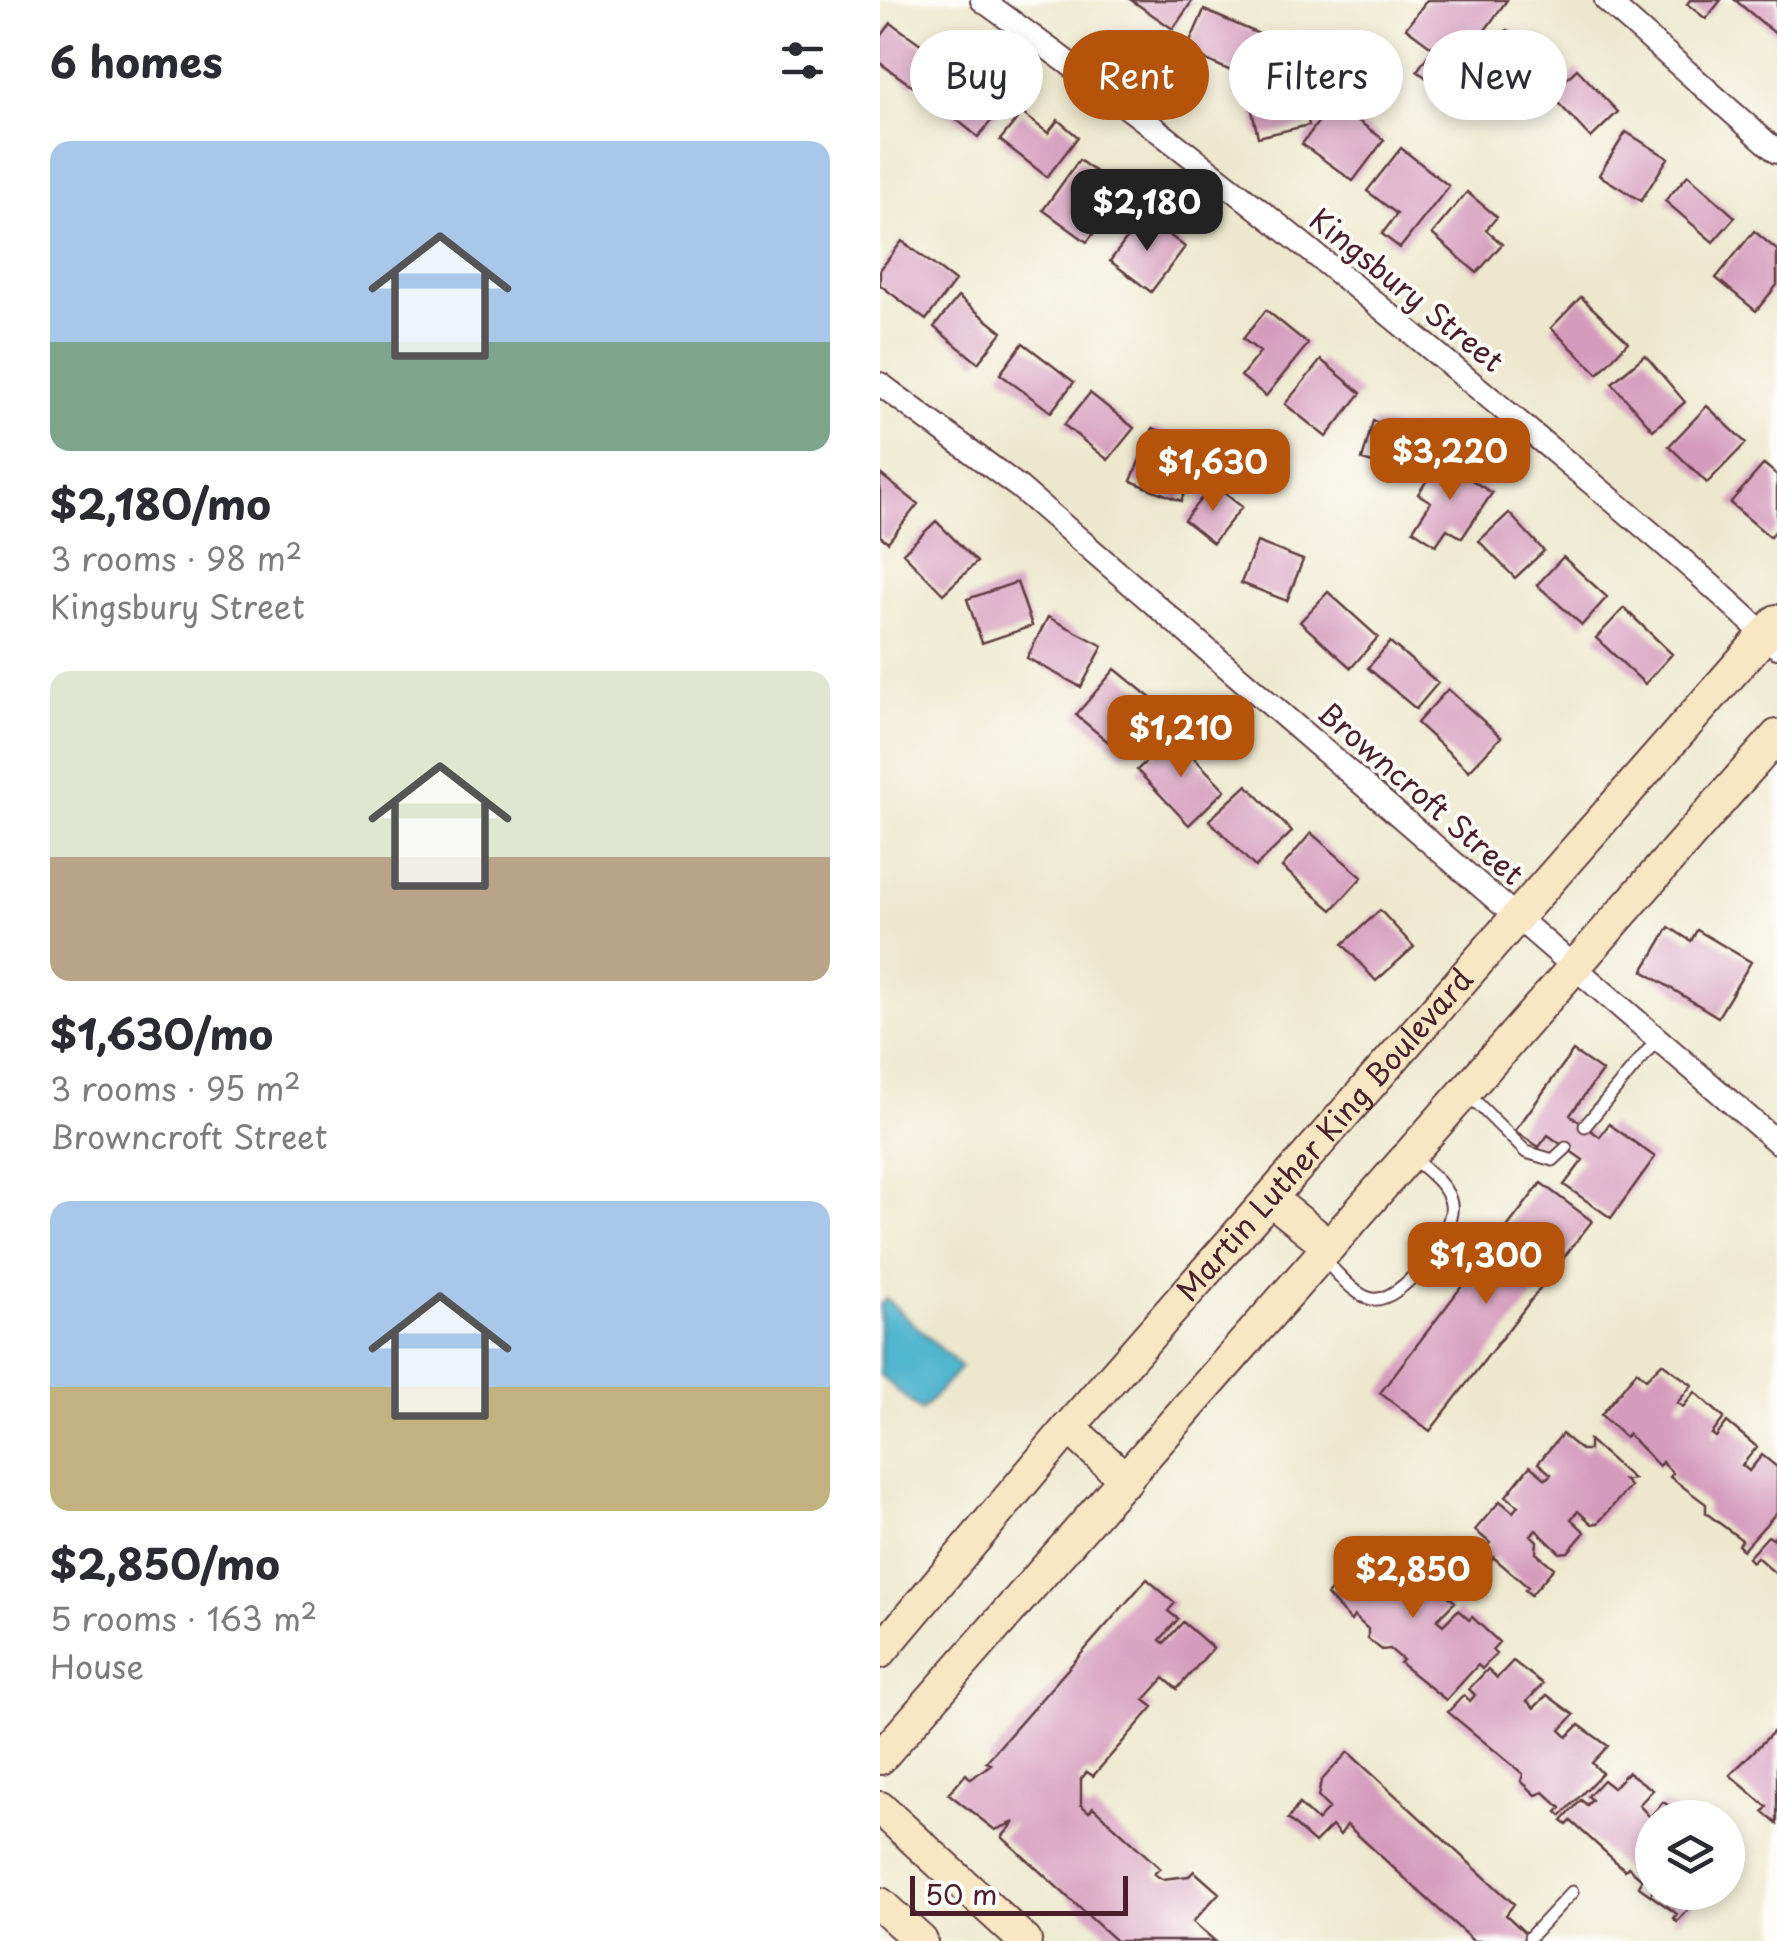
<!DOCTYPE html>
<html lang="en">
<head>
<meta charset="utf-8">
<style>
  body { margin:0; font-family:"Playpen Sans",sans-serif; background:#f7f7f7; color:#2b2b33; height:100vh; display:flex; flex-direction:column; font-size:38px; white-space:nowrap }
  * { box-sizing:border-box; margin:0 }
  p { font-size:32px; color:#7c7c81 }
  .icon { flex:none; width:55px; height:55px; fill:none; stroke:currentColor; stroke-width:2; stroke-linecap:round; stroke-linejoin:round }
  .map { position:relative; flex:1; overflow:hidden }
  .drawer { display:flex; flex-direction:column; background:#fff; width:880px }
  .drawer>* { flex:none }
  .guide { position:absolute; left:30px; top:30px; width:715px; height:90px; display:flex; gap:20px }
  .controls { position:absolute; left:755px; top:1800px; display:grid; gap:20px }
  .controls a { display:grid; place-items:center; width:110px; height:110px; border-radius:50%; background:#fff; box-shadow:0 5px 15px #0003; font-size:50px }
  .scale { position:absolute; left:30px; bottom:25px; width:218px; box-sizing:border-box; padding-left:10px; border:5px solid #4a1f2b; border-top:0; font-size:28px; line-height:35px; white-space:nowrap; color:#4a1f2b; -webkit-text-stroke:8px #fdfcf7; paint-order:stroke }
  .price { position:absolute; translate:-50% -85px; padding:0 22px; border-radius:20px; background:#b45309; color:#fff; font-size:32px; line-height:65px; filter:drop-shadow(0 2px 5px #0008) }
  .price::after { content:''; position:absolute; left:50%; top:60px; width:30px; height:22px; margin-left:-15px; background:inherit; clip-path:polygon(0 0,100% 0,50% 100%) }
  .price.current { background:#222; color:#fff }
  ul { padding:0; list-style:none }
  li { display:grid; align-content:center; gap:20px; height:530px; padding:0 50px }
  li span { display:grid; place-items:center; height:310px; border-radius:20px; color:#555 }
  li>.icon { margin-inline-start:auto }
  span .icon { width:180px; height:180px; fill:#fffc; stroke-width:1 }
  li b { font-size:42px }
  h2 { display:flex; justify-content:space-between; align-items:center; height:120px; padding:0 50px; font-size:42px }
  .pill { padding:0 35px; border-radius:45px; background:#fff; box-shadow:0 5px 15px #0003; font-size:35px; line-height:90px }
  .pill.current { background:#b45309; color:#fff }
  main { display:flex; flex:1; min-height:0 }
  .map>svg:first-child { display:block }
</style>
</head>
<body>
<main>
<section class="drawer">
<h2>6 homes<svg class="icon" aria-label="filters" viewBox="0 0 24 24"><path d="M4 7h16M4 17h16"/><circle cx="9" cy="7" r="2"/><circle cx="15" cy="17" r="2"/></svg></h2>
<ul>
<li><span style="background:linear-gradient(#a9c7e8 65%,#7fa58c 0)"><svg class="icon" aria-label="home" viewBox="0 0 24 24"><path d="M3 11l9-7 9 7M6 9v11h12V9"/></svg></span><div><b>$2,180/mo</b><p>3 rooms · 98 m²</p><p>Kingsbury Street</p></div></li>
<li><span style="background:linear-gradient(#dfe7d0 60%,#b9a48a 0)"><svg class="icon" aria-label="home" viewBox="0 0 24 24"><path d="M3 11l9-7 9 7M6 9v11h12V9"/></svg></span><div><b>$1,630/mo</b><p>3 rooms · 95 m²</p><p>Browncroft Street</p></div></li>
<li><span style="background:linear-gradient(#a9c7e8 60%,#c2b280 0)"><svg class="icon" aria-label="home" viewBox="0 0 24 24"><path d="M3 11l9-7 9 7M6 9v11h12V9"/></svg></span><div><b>$2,850/mo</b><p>5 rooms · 163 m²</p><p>House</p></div></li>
</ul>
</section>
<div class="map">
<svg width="897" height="1941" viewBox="0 0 897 1941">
  <rect width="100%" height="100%" fill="#fdfcf7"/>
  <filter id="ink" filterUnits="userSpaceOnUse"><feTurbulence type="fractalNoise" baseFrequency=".01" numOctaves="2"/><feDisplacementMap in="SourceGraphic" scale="20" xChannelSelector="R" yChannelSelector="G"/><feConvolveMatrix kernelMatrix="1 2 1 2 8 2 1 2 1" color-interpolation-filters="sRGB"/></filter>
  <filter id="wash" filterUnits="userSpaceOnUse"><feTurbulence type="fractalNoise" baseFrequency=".0048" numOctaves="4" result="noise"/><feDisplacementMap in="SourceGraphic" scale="40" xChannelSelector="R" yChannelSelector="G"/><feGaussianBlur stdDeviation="2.25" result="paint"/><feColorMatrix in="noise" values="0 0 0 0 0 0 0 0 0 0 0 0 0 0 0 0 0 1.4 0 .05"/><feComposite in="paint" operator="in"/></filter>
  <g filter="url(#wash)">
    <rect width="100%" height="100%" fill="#ede8cd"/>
    <path fill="#51b6cf" stroke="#4e6a7d" stroke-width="2.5" d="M6 1299 81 1367 41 1411 0 1375V1305Z"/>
    <g id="blocks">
      <path fill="#d59bbd" d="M251 0H313L293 29Z
        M547 0H627L562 89 537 71 553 48 526 28Z
        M810 0H841L826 19 807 4Z
        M855 0H897V35Z
        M324 10 379 34 360 75 306 51Z
        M11 23 55 54 32 86 0 63V38Z
        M627 30 670 59 636 110 592 81Z
        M414 64 429 125 378 137 364 75Z
        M71 69 120 110 98 137 48 96Z
        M697 69 738 112 711 138 670 94Z
        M453 102 504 140 473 181 422 144Z
        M142 113 168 133 178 120 198 137 167 177 120 140Z
        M746 132 788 158 761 201 719 175Z
        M521 148 569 186 520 248 502 234 517 214 487 191Z
        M199 160 244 192 207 242 163 210Z
        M808 175 855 217 833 242 785 201Z
        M587 192 617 217 606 230 622 244 597 273 552 234Z
        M264 216 305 247 271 292 230 261Z
        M874 231 897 250V285L876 311 836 278Z
        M22 241 75 281 46 320 0 285V270Z
        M78 297 122 332 98 363 54 327Z
        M701 297 748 342 718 374 671 328Z
        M386 310 428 344 386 396 361 376 380 352 363 339Z
        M143 343 194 382 171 412 120 374Z
        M765 355 805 402 773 430 732 383Z
        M441 360 481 393 446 437 405 404Z
        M210 393 254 428 228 460 184 425Z
        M827 406 866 443 827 483 789 446Z
        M493 421 538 434 527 473 482 460Z
        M273 428 322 448 301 501 251 481Z
        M560 460 612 493 582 538 567 529 556 545 533 530 551 502 538 494Z
        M884 464 897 475V529L890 537 850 503Z
        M0 474 38 504 8 542 0 536Z
        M333 484 362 507 333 543 304 520Z
        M629 513 664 551 635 578 599 541Z
        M56 521 97 562 63 594 23 553Z
        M377 542 423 560 407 601 361 583Z
        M683 557 727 597 702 625 657 585Z
        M137 582 152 626 102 643 87 599Z
        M448 592 498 637 471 668 420 622Z
        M744 608 792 654 765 684 716 638Z
        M168 617 223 646 201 687 147 658Z
        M510 642 558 683 536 709 488 668Z
        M235 669 283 708 244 755 196 715Z
        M568 689 621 737 589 771 537 723Z
        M293 736 345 790 309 825 257 770Z
        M367 785 412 832 375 867 329 820Z
        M431 833 482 877 452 910 402 867Z
        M500 910 534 947 496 981 463 944Z
        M789 927 811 941 817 930 871 962 838 1017 763 971Z
        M693 1051 722 1071 690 1115 720 1137 729 1124 775 1157 731 1218 684 1185 703 1160 668 1135 659 1147 635 1131Z
        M661 1183 712 1221 550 1431 500 1393Z
        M782 1363 812 1385 797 1403 803 1407 815 1392 844 1418 832 1434 836 1437 847 1422 877 1447 862 1465 869 1471 882 1455 897 1467V1512L863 1550 858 1545 862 1540 826 1513V1504L790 1477 793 1473 782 1462 779 1466 748 1434 745 1437 721 1415 757 1371 766 1379Z
        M682 1434 701 1450H709V1440L753 1479 744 1480 750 1486 718 1523 712 1524 698 1511 691 1519 705 1532 688 1552 680 1553 656 1530 651 1535 657 1541 656 1553 674 1568 651 1595 645 1590 648 1587 613 1557 610 1562 601 1554 610 1543 595 1530 620 1501 633 1512 638 1506 626 1496 650 1466 666 1479 671 1474 658 1463Z
        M897 1534V1575L877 1557 872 1562 868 1558 888 1536 893 1539Z
        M502 1539 538 1571 522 1589 531 1598 545 1581 557 1591 559 1587 575 1602 557 1620 563 1625 578 1610 589 1620 592 1617 619 1642 612 1650 616 1654 602 1669 598 1665 566 1700 520 1663 523 1660 510 1649 502 1650 488 1639V1629L474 1616 471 1621 447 1595Z
        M267 1579 295 1603 288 1611 298 1619 280 1640 284 1643 303 1622 333 1648 297 1689 284 1678 264 1700 273 1707 213 1776 207 1772 201 1779V1805L209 1812 213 1807 280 1868 274 1874 282 1879 309 1876 314 1871 339 1893 313 1922 335 1941H236L122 1837 135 1822 115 1830 69 1794 86 1774 91 1779 111 1764 106 1762Z
        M633 1661 663 1684 647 1701 654 1708 667 1695 694 1715 680 1730 687 1737 699 1725 728 1746 712 1763 722 1773 681 1816 677 1812 681 1808 664 1792 656 1795 641 1781 643 1774 568 1712 584 1695 590 1701 595 1695 589 1689 608 1669 617 1678Z
        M897 1728V1824L883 1812 887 1807 850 1775Z
        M468 1752 634 1904 626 1915 654 1941H593L467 1825 460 1835 452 1826 435 1843 408 1819 419 1804 437 1821 449 1808 438 1797 441 1781Z
        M748 1772 773 1790 759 1805 770 1817 783 1802 808 1818H772V1892H824L797 1922 793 1918 797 1914 759 1887 762 1879 748 1867 745 1870 691 1821 687 1825 682 1821 701 1800 707 1805 712 1800 708 1796 723 1780 733 1788Z"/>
    </g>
  </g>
  <g filter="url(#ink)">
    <use href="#blocks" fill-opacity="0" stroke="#623d43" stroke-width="2.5"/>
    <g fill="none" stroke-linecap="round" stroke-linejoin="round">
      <g stroke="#623d43" stroke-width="15">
        <path id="service" d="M587 1093 646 1152 673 1160 686 1148
          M705 1126 779 1037
          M444 1260C457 1272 475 1296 492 1299 521 1304 576 1232 571 1204 568 1184 544 1169 531 1156
          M650 1937 692 1892"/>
      </g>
      <g stroke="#623d43" stroke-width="26">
        <path id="minor" d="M102 0C279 127 449 263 616 403 711 483 808 560 897 647
          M726 0 897 152
          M0 384 140 488 897 1142"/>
      </g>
      <g stroke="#623d43" stroke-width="36">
        <g id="secondary">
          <path d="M392 1200 448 1245"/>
          <path d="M189 1427 246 1480"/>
          <path id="s1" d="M0 1652 189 1427 897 621"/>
          <path d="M0 1758 897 736"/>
          <path d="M0 1808 145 1941"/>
          <path d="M0 1904 41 1941"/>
        </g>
      </g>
      <use href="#service" stroke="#fff" stroke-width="11"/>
      <use href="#minor" stroke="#fff" stroke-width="22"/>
      <use href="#secondary" stroke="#f9e7c3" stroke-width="32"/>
    </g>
  </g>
  <g text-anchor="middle" stroke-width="8" stroke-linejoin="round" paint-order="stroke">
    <g font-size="30" fill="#4a1f2b" stroke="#fdfcf7">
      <text transform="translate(526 291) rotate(39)" y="10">Kingsbury Street</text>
      <text transform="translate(540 794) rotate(41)" y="10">Browncroft Street</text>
      <text dy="10" stroke="none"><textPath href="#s1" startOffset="682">Martin Luther King Boulevard</textPath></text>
    </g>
  </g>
</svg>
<div class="controls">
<a><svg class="icon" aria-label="layers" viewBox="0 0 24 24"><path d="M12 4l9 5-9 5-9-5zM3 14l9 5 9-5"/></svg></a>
</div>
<div class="scale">50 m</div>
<b class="price current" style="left:267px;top:254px">$2,180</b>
<b class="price" style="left:570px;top:503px">$3,220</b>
<b class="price" style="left:333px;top:514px">$1,630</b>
<b class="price" style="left:301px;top:780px">$1,210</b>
<b class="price" style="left:606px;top:1307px">$1,300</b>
<b class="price" style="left:533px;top:1621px">$2,850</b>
<div class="guide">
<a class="pill">Buy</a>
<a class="pill current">Rent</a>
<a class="pill">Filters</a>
<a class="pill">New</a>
</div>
</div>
</main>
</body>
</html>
